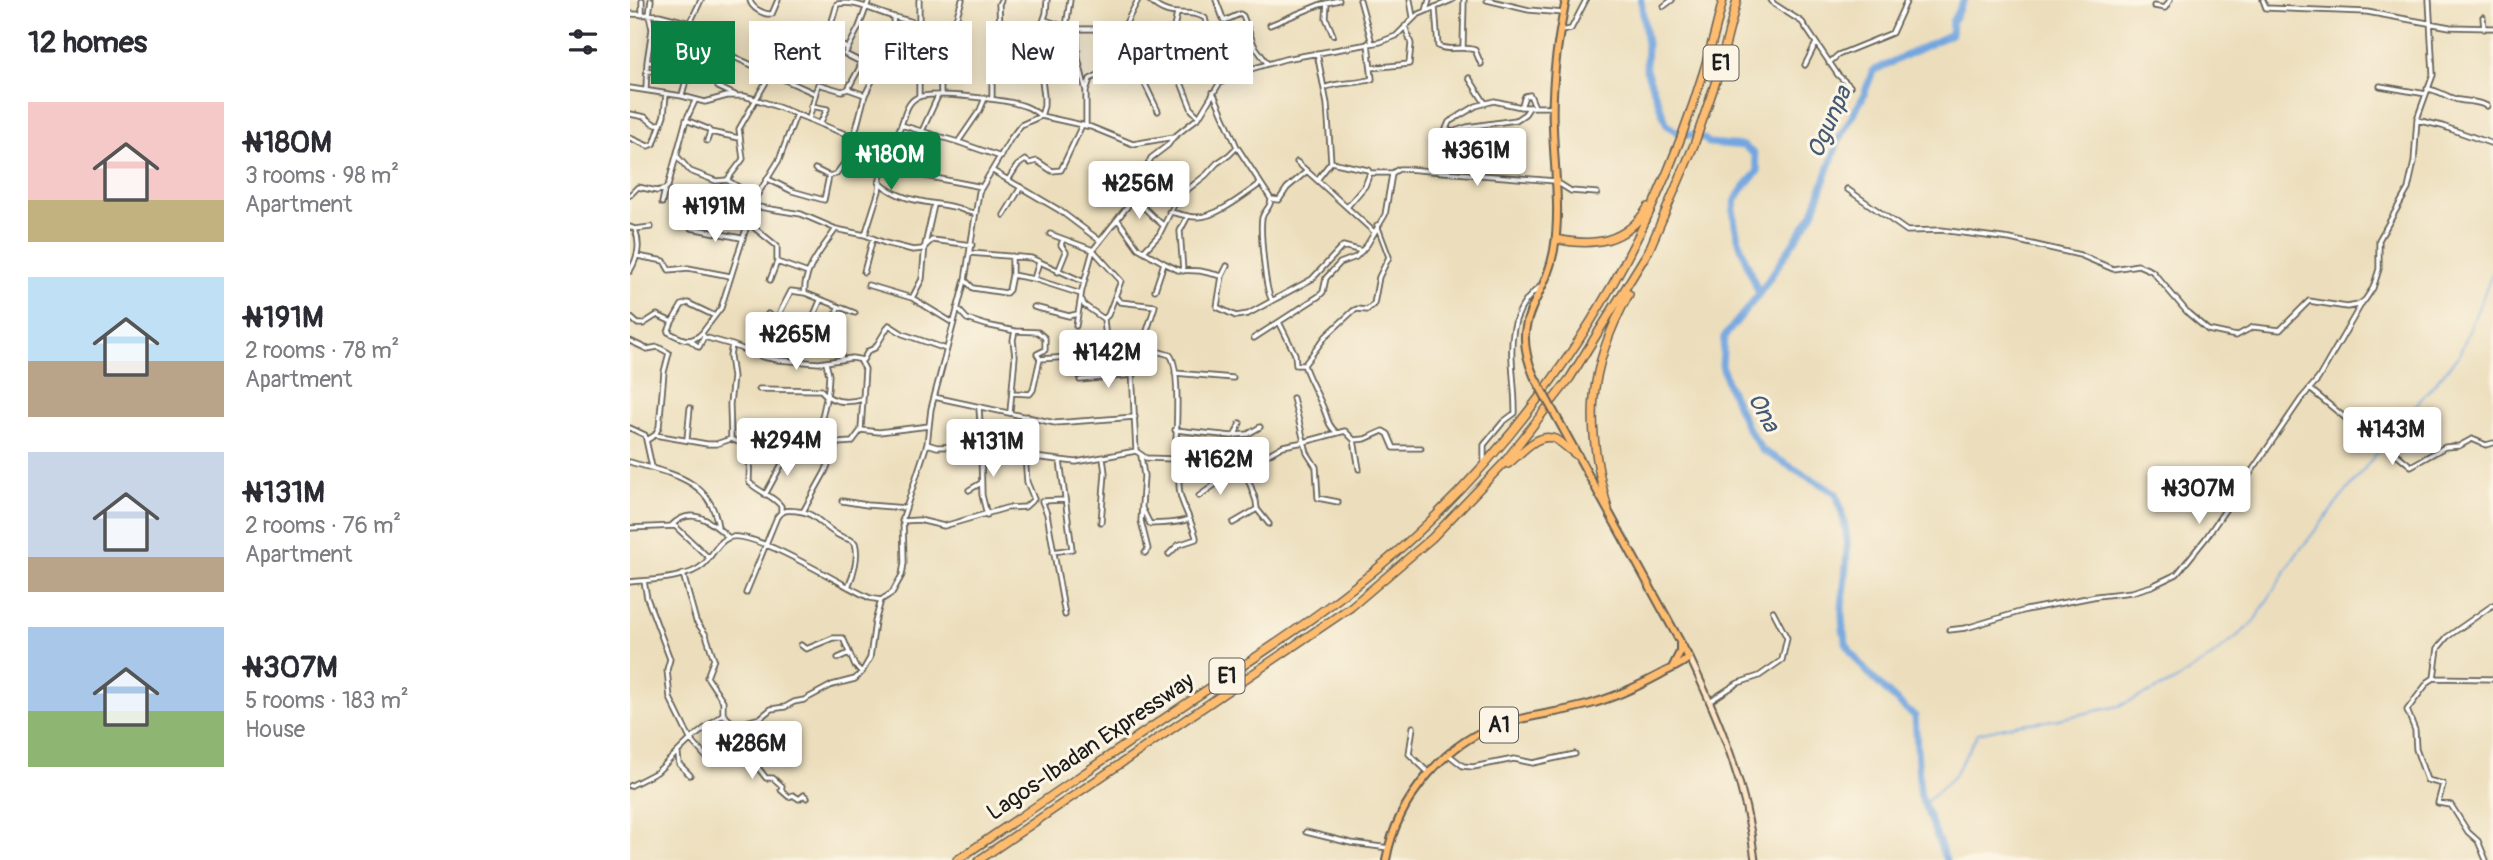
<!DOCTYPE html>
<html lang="en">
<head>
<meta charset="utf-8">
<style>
  body { margin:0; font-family:Pangolin,sans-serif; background:#f7f7f7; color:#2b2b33; height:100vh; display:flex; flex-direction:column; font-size:26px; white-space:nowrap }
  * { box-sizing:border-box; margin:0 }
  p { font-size:23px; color:#7c7c81 }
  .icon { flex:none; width:38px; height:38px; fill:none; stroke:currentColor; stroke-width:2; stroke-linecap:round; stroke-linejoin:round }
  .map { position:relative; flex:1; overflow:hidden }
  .side { display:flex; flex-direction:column; background:#fff; width:630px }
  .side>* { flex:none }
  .top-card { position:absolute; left:21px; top:21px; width:665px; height:63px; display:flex; gap:14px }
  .price { position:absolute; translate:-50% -60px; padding:0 16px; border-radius:7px; background:#fff; color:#222; font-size:23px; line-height:46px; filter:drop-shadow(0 2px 4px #0008) }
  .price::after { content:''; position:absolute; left:50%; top:42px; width:21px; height:16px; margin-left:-10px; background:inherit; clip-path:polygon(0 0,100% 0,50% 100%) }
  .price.selected { background:#0b8043; color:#fff }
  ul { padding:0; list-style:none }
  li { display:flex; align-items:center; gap:21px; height:175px; padding:0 28px }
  li span { display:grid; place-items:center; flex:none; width:196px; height:140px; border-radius:0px; color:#555 }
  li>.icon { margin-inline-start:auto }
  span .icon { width:84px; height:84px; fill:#fffc; stroke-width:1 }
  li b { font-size:30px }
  h2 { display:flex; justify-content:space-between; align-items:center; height:84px; padding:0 28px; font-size:30px }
  .tag { padding:0 24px; border-radius:0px; background:#fff; box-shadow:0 4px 18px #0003; font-size:24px; line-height:63px }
  .tag.selected { background:#0b8043; color:#fff }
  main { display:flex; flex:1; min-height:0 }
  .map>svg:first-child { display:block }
</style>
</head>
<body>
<main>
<section class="side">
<h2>12 homes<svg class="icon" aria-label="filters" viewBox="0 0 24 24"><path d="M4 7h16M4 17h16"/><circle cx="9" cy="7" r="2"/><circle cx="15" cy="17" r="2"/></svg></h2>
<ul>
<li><span style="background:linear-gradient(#f6c9c9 70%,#c2b280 0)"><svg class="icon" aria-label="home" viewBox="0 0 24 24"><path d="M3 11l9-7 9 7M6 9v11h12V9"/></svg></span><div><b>₦180M</b><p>3 rooms · 98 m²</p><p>Apartment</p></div></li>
<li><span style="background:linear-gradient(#bfe0f5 60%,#b9a48a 0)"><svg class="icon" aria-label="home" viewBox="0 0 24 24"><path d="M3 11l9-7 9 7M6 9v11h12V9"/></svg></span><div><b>₦191M</b><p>2 rooms · 78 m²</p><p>Apartment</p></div></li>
<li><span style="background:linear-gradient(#c9d6e8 75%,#b9a48a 0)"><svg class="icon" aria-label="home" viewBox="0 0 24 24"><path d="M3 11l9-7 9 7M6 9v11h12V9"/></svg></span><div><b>₦131M</b><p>2 rooms · 76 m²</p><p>Apartment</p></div></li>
<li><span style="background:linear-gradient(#a9c7e8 60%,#8fb573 0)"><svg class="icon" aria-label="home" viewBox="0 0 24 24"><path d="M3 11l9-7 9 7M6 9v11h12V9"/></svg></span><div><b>₦307M</b><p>5 rooms · 183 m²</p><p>House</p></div></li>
</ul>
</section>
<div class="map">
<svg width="1863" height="860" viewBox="0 0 1863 860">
  <rect width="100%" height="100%" fill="#fcf5e5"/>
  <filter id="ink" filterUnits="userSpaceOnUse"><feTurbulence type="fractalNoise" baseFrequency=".0143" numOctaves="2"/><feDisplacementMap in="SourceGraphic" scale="14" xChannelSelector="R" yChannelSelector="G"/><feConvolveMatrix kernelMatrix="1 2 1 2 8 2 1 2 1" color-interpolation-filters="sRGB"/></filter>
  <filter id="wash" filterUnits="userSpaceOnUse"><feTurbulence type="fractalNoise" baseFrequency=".00686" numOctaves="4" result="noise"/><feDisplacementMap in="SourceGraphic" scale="28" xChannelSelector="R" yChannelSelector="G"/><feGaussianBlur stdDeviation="1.57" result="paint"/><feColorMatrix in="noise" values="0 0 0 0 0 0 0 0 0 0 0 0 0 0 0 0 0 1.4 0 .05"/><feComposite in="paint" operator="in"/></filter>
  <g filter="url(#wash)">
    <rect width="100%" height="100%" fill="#ecdebc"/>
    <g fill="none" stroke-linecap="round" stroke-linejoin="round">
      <path stroke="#72a6df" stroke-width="2" d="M1293 805 1324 776 1348 733 1384 725 1424 720 1489 706 1543 682 1584 655 1623 623 1666 555 1768 426 1829 355 1863 272"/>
      <path stroke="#72a6df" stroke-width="7" d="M1011 0 1017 44 1016 70 1037 125 1047 132 1073 138 1079 143 1114 146 1124 154 1128 171C1120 181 1105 194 1104 208 1101 229 1121 273 1129 294
        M1316 860 1290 794 1285 716C1268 704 1222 661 1216 642 1206 609 1218 578 1217 545 1217 528 1211 509 1206 493L1132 450 1117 427 1097 383 1092 365 1094 337 1129 294 1183 213 1209 139 1233 97 1243 71 1321 34 1322 22 1334 0"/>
    </g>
  </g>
  <g filter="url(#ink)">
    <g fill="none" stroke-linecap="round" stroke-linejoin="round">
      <g stroke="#656054" stroke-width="7">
        <path id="minor" d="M71 0 58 27V32L67 39 68 37 90 40 104 57 184 93
          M120 0C121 8 134 15 142 14L148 0
          M289 0V97
          M519 0C542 22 556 7 575 18L585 60 595 79
          M586 0 594 21 610 14 613 16 624 45 637 63
          M730 0 742 43
          M780 0 783 17
          M857 0 899 10 933 13
          M1141 0 1144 4 1172 22 1208 75 1220 86
          M1633 0 1636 8 1737 12 1820 27 1863 28
          M697 3 696 18 703 35
          M207 4C226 0 243 11 261 16 270 19 279 20 288 24
          M1034 6 1042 0
          M1524 6 1535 8 1540 0
          M805 7 808 46C820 52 833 45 845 50L851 64
          M796 11 799 0
          M0 14 29 15 60 23
          M12 15V0
          M263 17 265 48
          M1853 17 1854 29
          M415 20 436 27 447 36 448 58 456 91V126
          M640 25 689 5 709 0
          M436 27 440 0
          M440 29H472L495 25 508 0
          M289 31 323 28
          M931 31 941 29 956 0
          M195 37 217 48
          M304 44 310 56 311 95
          M290 45 317 42
          M833 47 834 0
          M328 48 327 35 323 28 332 0
          M502 57 528 111
          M17 62H28L24 71H17
          M1199 63 1208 55 1262 33 1277 0
          M1175 65 1186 43
          M741 68 779 64 781 44 775 26
          M546 70 562 110 569 117
          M362 77 394 73 411 77
          M839 78 855 103
          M1750 86 1796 94
          M88 87 105 95
          M0 88 52 96 75 102 97 96H114C145 104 175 118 205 130 219 135 237 142 252 143 276 143 269 107 286 98 300 90 381 100 397 107 402 109 407 113 411 116L414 106V96L407 40 416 13 417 0
          M694 88C709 81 726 85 742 79L738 43
          M1797 89C1809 90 1818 98 1829 100 1840 102 1847 101 1857 106
          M16 90 17 62 22 29 19 15 21 0
          M456 91 460 79 502 57 544 41 538 32 544 27 547 14
          M583 92 607 147 641 199
          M52 95 67 39
          M235 95 218 89 230 67 229 61 215 54 229 27 239 0
          M362 97V77L371 50 369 4 371 0
          M181 106 197 109 190 124
          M891 107 895 96 900 95 905 107
          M899 108 895 114 886 120 837 127 822 132 816 129 819 122 846 106 864 101 891 107H922
          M0 114 15 117 24 124H30
          M179 119 188 84 212 91 218 89
          M56 120 78 129 80 132 77 141
          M1787 120 1812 126 1863 144
          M271 125 328 142 371 157
          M292 131 308 96
          M80 132 109 138
          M224 137 235 95 258 49 289 50
          M0 138 18 146 24 144 34 115 36 94
          M328 142 350 110 355 98
          M47 156 60 171 86 181 97 180 125 197
          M667 162 743 231
          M701 162 738 170 740 173H762L769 169H776L925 181 941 191 967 193
          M185 169 199 176 206 174 215 162 224 138
          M363 171 429 210 469 240
          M295 176 352 187
          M138 179 162 191 194 200 199 176
          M97 180 113 159 109 129 140 75 144 64 146 45 154 29C164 30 170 38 180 42 196 50 204 15 207 4
          M378 180 387 166 395 160 400 163 407 161 422 171 431 170 452 125
          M687 180 701 162 697 104 687 53
          M249 182C268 201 299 202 324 207 333 209 337 213 346 213
          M1217 189 1277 231 1311 230 1380 239 1450 255 1483 269 1508 265 1522 271 1558 313 1578 330 1606 336 1623 327 1650 330 1679 301 1717 307 1728 305 1735 300 1743 288 1749 269V240L1778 189 1784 162 1787 119 1803 75 1799 0
          M0 195 8 187 27 191 35 189 38 186 56 120 65 101
          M502 197C514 206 521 216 533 225
          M641 199C641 208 634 210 632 218 630 230 635 292 642 300
          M641 199 649 200 657 188 677 171
          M32 203 35 189
          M122 206 171 214 206 229 235 235 255 243 283 250 292 249 302 240 342 245
          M717 207 735 186 740 173
          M539 212C548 213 557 217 566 217 586 218 614 195 630 184
          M374 215 391 187
          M488 220 508 248 534 263 548 270 570 271 592 276
          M117 222 147 246V262L140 280
          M0 227 5 229C11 245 8 257 0 271
          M61 228 111 238
          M5 229 21 227
          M420 234 463 250 491 281 478 315 474 319
          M235 235 249 191 254 142
          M514 251 529 235 548 197 576 175 587 163 599 155 607 147
          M340 253 401 258 454 282
          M7 256 34 261 39 270 58 268 100 276
          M147 262 178 273
          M597 266 592 276 587 307 606 316 618 314 682 279 713 246 732 251
          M553 271 550 231 558 216
          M234 272 243 238
          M428 272 436 252 431 245 433 239
          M382 275V256
          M404 279 409 262
          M335 280 343 288 376 293 379 290 382 275 404 279 451 294
          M238 285 282 298 323 323
          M525 290 534 263
          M175 293C172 272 194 246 206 229
          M486 297 490 302 525 306 516 334 507 350
          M282 298 292 279 295 245 304 205
          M452 300 454 305 474 319 476 339 481 348
          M208 307 199 339 211 351V360
          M404 307 439 316 447 314
          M327 308 337 319 356 325 385 331 408 332 415 338V350L407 354 410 359 403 390 400 394 383 393
          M138 314 153 322 178 329 190 301
          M0 317 8 324H13L27 315 42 322 38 332C52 339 60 345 72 333L74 337 102 345 133 357 148 360 189 363 222 358 233 360 238 351 245 348 259 325 273 334 316 349
          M147 318 161 291 175 293 225 313
          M42 322 52 305 58 303 85 316
          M649 322 665 354 666 365H674C679 380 687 393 693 407 698 418 697 424 706 432
          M446 326 452 290 463 250 497 207 521 158 538 145 543 138
          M72 333 91 308 126 197 149 160 166 115
          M624 338 689 296 693 292 696 278 710 263 726 257 737 245 755 215 762 174
          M0 341 17 349 28 347 39 353 34 372 29 427 25 435 17 440
          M61 341 69 347 74 337
          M501 350 506 451
          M410 359 467 355 481 348 523 350 540 355C551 367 546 439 545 459
          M230 360 235 369 231 429
          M196 363 199 375 198 390 189 431 191 437 207 443 222 442 231 430 249 432 299 426
          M674 365 696 336 723 311 727 309 737 310 744 304 749 277 759 257 747 225
          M545 373 603 378
          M450 380 503 375
          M129 389 191 390C201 403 218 403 233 399
          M1680 389 1719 421 1752 442 1781 466 1815 447 1829 446 1842 439 1856 445 1863 443
          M304 397 425 423 505 417
          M663 398 677 453 686 467 688 498 708 502
          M380 412 385 356 383 340 385 331
          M397 426V416
          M0 428 15 435 22 467
          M545 430 602 436 605 435 610 423
          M25 435 77 444H86L101 439 120 447 119 482C128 492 143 495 151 506V512
          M605 435 618 434 630 427
          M57 439 60 408
          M101 439 100 404 103 377 100 356 102 345
          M724 440 729 469
          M297 444 307 447 346 446 395 456 446 462 506 451 516 458 545 459 565 464H581L585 467 589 475 596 479 613 472 614 468 653 446 674 442 715 431 724 440 735 439 753 431 758 434 764 448H791
          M346 446 350 423 349 408
          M351 448 352 495 357 515
          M395 456 397 482 404 499
          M511 456 514 476 511 521 518 549 515 553
          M0 462C40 474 81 478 88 527
          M854 462V445L873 422 885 413C886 368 867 319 911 286
          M339 490 351 483
          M135 495 159 451
          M569 496 593 479
          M212 501 237 505 276 508
          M412 501 417 514 435 615
          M412 501 434 500
          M512 508 520 524C533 523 547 524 559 519
          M627 509 639 524
          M174 510 195 472 207 443
          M272 521 289 520 314 526 376 508 395 507 404 499
          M471 522 475 473 473 458
          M603 523 627 509 626 501 616 473 613 472
          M41 526C61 505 81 521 98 537
          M0 528 45 526 79 558
          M423 552 442 549 430 461
          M539 554 548 545 566 539V537C556 503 544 501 551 461
          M53 574 66 621 76 635 84 659 77 677 93 701V714L105 725 130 718 141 709 155 707 164 702 174 700 202 685 225 679 232 672 240 658 245 622 251 600
          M14 581 17 598 40 659 37 670 40 698 60 739 76 757
          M0 582C19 580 58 579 73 565 81 558 87 542 98 538 121 527 214 587 240 598L251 600 262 593 272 575 274 563 273 517 297 444 301 409 335 280 349 192 381 138 391 125 411 116 461 127 503 144 544 137 569 117 589 84 604 74 655 59 750 42 766 36 787 15 822 0
          M116 593 147 517C153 509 158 510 167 511 186 512 193 528 210 536 215 539 220 538 225 543 229 555 224 574 218 587
          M1319 630 1336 628 1396 610 1467 596 1502 592 1522 586 1547 574 1576 538 1671 399 1688 379 1732 303
          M171 645 176 649 203 638H213L225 666 232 672
          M208 658 219 653
          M1804 678 1863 679
          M1080 701 1108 683 1129 676 1152 660 1157 638 1143 611
          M130 718 140 734 136 751 126 765 136 778H143L152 786 151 790 159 797 163 795 169 799 174 795 177 798
          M783 727 779 754 798 772
          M48 754 49 764 60 775
          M819 755 833 766 843 767 884 759 903 763 945 754
          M0 786 27 772 61 739 93 714
          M676 832 721 843 759 848
          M1856 860 1848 841 1838 832 1821 805 1808 803 1813 784 1797 780 1786 749 1785 730 1777 710 1798 682 1804 678 1808 648 1817 637 1863 605"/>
      </g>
      <g stroke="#656054" stroke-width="9">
        <path id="secondary" d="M1059 656C1091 724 1116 784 1125 860"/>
      </g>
      <g stroke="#656054" stroke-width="10">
        <path id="trunk" d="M904 376C878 316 915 303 924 250 931 210 924 168 923 127 921 84 927 42 936 0
          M1043 666 1050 652V644
          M756 860C767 799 817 738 878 722 904 715 931 712 957 705 983 698 1007 687 1031 674 1040 669 1051 665 1059 658L926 416"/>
      </g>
      <g stroke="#656054" stroke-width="10">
        <path id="motorway" d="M926 239C963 247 996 243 1018 207
          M878 464C890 455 908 431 925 439 933 443 940 451 948 456
          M978 509C955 426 956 371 999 294
          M327 860C403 809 478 756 554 705 638 649 725 594 798 523 946 381 1046 199 1093 0
          M349 860 721 607 802 538 873 464 940 378 1019 250 1064 145 1086 81 1107 0"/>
      </g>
      <use href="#minor" stroke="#fff" stroke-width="3.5"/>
      <use href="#secondary" stroke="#fee4c6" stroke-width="5"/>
      <use href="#trunk" stroke="#fdbc70" stroke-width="6"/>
      <use href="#motorway" stroke="#fdbc70" stroke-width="7"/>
      <g stroke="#656054" stroke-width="10" stroke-linecap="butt">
        <path id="trunk-bridge" d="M904 376 926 416"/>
      </g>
      <use href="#trunk-bridge" stroke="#fdbc70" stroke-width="6"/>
    </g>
  </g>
  <g text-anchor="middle" stroke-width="6" stroke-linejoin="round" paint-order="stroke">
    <g fill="#fcf5e5" stroke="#5f5d58" stroke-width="2">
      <rect x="1073.5" y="45.5" width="35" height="35" rx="5"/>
      <rect x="579.5" y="658.5" width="35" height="35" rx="5"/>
      <rect x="850" y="707.5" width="38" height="35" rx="5"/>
    </g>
    <g font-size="21" font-weight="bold" fill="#1c1c1c">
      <text x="1091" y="70">E1</text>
      <text x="597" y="683">E1</text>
      <text x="869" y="732">A1</text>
    </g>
    <g font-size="23" fill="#1c1c1c" stroke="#fcf5e5">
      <text transform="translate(460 746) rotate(-34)" y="8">Lagos-Ibadan Expressway</text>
    </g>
    <g font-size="24" font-style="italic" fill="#435a74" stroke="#fcf5e5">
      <text transform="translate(1199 122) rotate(-66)" y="8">Ogunpa</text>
      <text transform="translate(1134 412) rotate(62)" y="8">Ona</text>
    </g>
  </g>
</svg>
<b class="price" style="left:847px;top:188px">₦361M</b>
<b class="price selected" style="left:261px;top:192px">₦180M</b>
<b class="price" style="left:509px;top:221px">₦256M</b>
<b class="price" style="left:85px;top:244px">₦191M</b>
<b class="price" style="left:166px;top:372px">₦265M</b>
<b class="price" style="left:478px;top:390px">₦142M</b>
<b class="price" style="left:1762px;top:467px">₦143M</b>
<b class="price" style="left:157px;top:478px">₦294M</b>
<b class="price" style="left:363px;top:479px">₦131M</b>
<b class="price" style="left:590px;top:497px">₦162M</b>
<b class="price" style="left:1569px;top:526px">₦307M</b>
<b class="price" style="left:122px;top:781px">₦286M</b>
<div class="top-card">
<a class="tag selected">Buy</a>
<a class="tag">Rent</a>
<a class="tag">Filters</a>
<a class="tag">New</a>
<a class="tag">Apartment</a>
</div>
</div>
</main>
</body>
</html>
